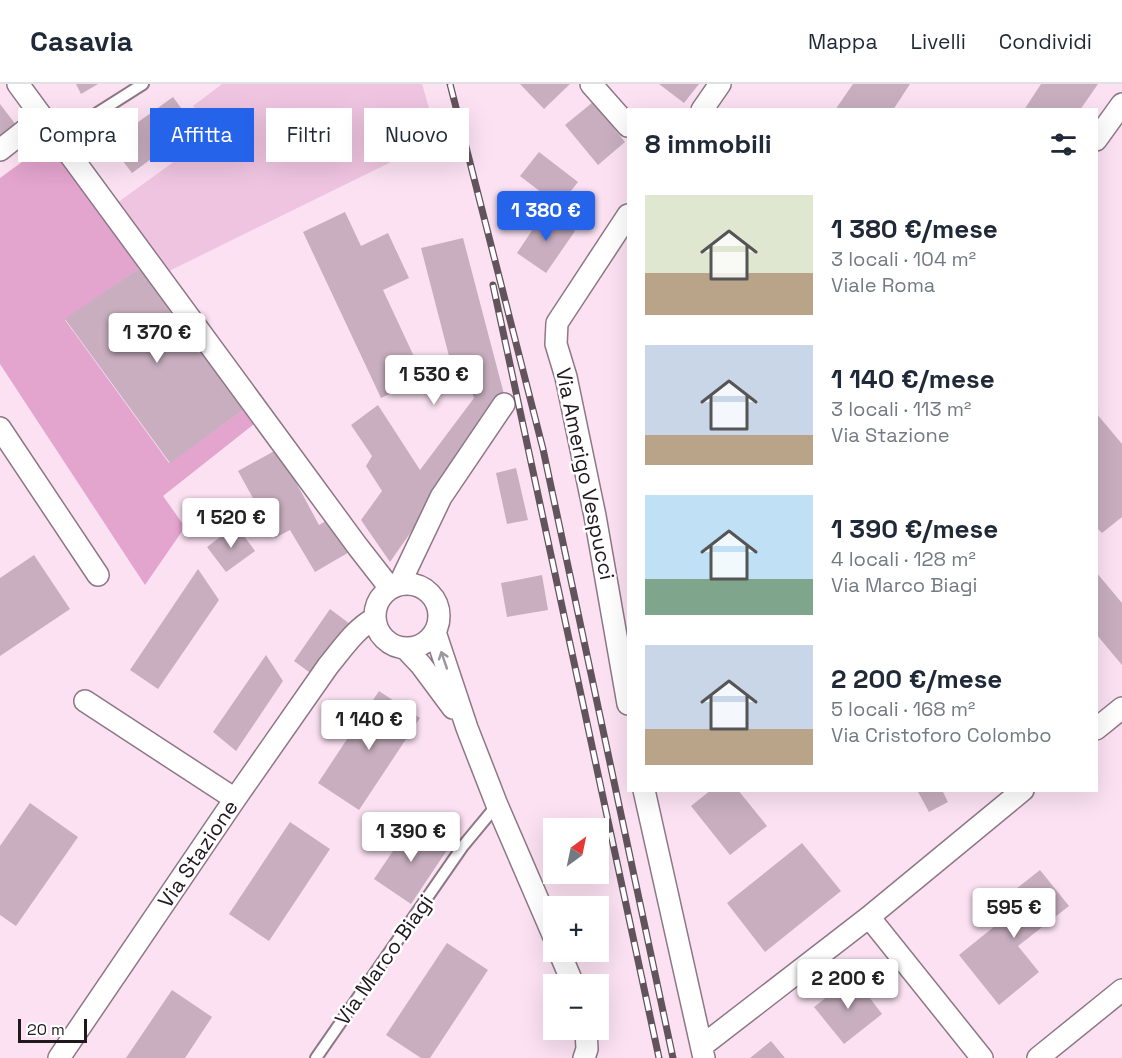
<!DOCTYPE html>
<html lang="it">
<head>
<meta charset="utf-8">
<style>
  body { margin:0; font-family:"Space Grotesk",sans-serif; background:#f2f2f3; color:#1f2937; height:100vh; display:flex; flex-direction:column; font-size:22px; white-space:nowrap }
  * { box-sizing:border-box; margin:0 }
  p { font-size:20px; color:#747a83 }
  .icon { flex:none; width:33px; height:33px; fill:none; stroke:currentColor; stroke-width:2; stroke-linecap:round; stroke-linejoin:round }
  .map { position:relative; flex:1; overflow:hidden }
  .details { position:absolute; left:627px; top:24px; width:471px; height:684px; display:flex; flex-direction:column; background:#fff; border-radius:0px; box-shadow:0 6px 24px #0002 }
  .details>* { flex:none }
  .top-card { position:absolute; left:18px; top:24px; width:519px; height:54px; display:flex; gap:12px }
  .needle { width:39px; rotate:33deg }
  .fabs { position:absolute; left:543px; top:734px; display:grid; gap:12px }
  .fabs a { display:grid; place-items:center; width:66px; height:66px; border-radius:0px; background:#fff; box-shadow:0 6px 24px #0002; font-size:30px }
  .scale { position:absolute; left:18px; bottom:15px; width:69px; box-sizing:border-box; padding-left:6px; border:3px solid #21181e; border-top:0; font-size:16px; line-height:21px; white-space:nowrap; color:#21181e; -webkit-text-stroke:4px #fff; paint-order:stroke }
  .price { position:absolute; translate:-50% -51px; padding:0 14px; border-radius:6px; background:#fff; color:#222; font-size:20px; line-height:39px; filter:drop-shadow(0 2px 3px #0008) }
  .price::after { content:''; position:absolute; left:50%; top:36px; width:18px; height:14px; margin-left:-9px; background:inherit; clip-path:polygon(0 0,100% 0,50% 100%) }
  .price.current { background:#2563eb; color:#fff }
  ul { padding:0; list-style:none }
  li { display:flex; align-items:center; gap:18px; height:150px; padding:0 18px }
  li span { display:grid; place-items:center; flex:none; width:168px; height:120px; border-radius:0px; color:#555 }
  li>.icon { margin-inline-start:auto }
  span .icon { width:72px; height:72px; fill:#fffc; stroke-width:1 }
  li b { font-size:26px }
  h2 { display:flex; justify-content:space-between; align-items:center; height:72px; padding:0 18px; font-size:26px }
  .pill { padding:0 21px; border-radius:0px; background:#fff; box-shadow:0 6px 24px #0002; font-size:21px; line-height:54px }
  .pill.current { background:#2563eb; color:#fff }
  header { display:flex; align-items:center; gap:36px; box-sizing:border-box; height:84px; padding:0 30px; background:#fff; border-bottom:2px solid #e0e1e3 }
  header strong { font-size:28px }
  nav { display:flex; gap:33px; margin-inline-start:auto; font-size:21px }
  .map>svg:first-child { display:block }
</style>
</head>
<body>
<header>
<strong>Casavia</strong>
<nav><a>Mappa</a><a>Livelli</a><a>Condividi</a></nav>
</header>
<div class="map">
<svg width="1122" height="974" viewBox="0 0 1122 974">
  <rect width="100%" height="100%" fill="#fbe1f2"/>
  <path fill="#efc4e0" d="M222 0H422L438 55 163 190 114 121 214 49 193 22Z"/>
  <path fill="#e3a4ce" d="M46 65H54L144 181 65 236 169 379 249 322 259 336 163 412 185 443 145 501 0 280V94L37 67Z"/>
  <path fill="#c8aebf" d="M76 0H98L81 10Z
    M520 0H570L544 25Z
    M659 0H699L684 19Z
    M853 0H910L893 26H835Z
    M1041 0H1098L1080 26H1024Z
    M173 13 195 43 132 89 109 59Z
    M593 18 625 58 598 81 565 41Z
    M0 20 16 41 0 52Z
    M539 68 578 98 559 122 520 92Z
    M545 127 575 147 546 189 517 169Z
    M345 128 361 162 388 149 409 194 383 206 424 294 381 314 303 148Z
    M463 154 505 314 390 478 361 436 382 407 366 382 372 372 351 341 378 321 420 386 474 314 468 296 456 299 421 164Z
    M144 181 249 322 170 379 65 235Z
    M1096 329 1122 360V433L1102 449 1096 443Z
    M278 365 319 441 331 434 351 467 315 488 290 446 275 454 238 387Z
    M516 384 528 436 507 440 496 389Z
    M236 441 255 467 226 488 207 463Z
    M34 471 70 525 0 572V494Z
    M198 485 219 516 158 605 130 586Z
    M1096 488 1122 519V581L1096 550Z
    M542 491 548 526 507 533 501 499Z
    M330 525 350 540 313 591 294 577Z
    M266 571 283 597 236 667 213 648Z
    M379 607 420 634 359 726 318 699Z
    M711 706H738L767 742 730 771 691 722Z
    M917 706H942L948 718 929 728Z
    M30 719 78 753 16 842 0 831V762Z
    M290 738 330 765 269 857 229 830Z
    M412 739 449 763 411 820 374 795Z
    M802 759 841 807 765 868 727 819Z
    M1040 786 1069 822 1018 862 1039 888 999 921 959 871 1016 825 1006 813Z
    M447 859 488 886 430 974H421L386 951Z
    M853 892 882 930 844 960 814 923Z
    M172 906 212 933 185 974H126Z
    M771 957 785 974H750Z"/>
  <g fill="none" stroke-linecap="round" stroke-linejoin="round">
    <g stroke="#8e7786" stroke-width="14">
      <path id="service" d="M58 54 143 0
        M316 974 463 762 497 721"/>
    </g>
    <g stroke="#8e7786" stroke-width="24">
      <path id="minor" d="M18 0 358 463 390 504
        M591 0 628 42
        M702 26 720 0
        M1096 56 1122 20
        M0 66 42 33
        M628 131 557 239 556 260 566 293 595 432 628 620
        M0 344 98 491
        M375 532a32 32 0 1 1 64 0a32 32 0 1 1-64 0Z
        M399 501 441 413 504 320
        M435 548 467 644 497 721 554 853
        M405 564 421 581 453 624
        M85 617 235 715
        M1096 645 1122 624
        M644 706 704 974
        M869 833 982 974
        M559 867 573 900
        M702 962 869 833 1023 706
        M59 974 235 715 328 582C343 564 354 546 375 534
        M584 974 587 965 586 945
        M1038 974 1122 906"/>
    </g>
    <use href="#service" stroke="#fff" stroke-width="10"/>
    <use href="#minor" stroke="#fff" stroke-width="21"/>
    <g stroke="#62545d" stroke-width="7">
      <path id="rail" d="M450 0 543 365 673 974
        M493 201 659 974"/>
    </g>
    <use href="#rail" stroke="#fff" stroke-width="4.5" stroke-dasharray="14" stroke-linecap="butt"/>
  </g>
  <defs><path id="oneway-shaft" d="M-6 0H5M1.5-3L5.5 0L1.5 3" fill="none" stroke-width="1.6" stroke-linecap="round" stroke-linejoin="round" transform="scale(1.5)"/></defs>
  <use stroke="#9b979a" href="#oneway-shaft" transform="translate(444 576) rotate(-109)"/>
  <g text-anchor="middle" stroke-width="5" stroke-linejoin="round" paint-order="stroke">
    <g font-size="21" fill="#21181e" stroke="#fff">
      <text transform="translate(585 390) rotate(78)" y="7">Via Amerigo Vespucci</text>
      <text transform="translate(198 770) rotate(-56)" y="7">Via Stazione</text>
      <text transform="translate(384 876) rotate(-55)" y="7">Via Marco Biagi</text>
    </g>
  </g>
</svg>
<div class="fabs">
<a><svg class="needle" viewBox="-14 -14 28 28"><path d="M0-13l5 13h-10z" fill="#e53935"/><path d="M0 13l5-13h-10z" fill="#747a83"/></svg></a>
<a>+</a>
<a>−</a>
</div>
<div class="scale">20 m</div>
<b class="price current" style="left:546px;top:158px">1 380 €</b>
<b class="price" style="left:157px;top:280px">1 370 €</b>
<b class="price" style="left:434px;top:322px">1 530 €</b>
<b class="price" style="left:231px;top:465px">1 520 €</b>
<b class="price" style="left:369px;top:667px">1 140 €</b>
<b class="price" style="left:411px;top:779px">1 390 €</b>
<b class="price" style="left:1014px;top:855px">595 €</b>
<b class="price" style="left:848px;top:926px">2 200 €</b>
<div class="top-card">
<a class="pill">Compra</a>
<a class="pill current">Affitta</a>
<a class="pill">Filtri</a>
<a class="pill">Nuovo</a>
</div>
<section class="details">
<h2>8 immobili<svg class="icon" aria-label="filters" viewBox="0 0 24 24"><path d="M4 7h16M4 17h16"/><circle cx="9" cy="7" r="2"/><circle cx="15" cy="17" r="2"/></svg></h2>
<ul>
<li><span style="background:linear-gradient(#dfe7d0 65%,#b9a48a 0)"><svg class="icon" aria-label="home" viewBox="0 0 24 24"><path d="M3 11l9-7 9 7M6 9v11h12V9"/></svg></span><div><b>1 380 €/mese</b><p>3 locali · 104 m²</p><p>Viale Roma</p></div></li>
<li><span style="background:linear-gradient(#c9d6e8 75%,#b9a48a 0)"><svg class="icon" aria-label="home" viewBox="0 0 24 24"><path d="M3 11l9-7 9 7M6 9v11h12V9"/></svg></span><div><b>1 140 €/mese</b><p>3 locali · 113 m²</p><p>Via Stazione</p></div></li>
<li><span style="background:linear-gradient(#bfe0f5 70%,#7fa58c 0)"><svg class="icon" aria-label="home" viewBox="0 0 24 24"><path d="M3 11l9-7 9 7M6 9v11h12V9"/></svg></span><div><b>1 390 €/mese</b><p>4 locali · 128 m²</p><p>Via Marco Biagi</p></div></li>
<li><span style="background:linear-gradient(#c9d6e8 70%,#b9a48a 0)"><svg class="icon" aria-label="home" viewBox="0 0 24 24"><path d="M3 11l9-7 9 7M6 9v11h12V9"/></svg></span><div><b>2 200 €/mese</b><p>5 locali · 168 m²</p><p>Via Cristoforo Colombo</p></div></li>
</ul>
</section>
</div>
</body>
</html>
